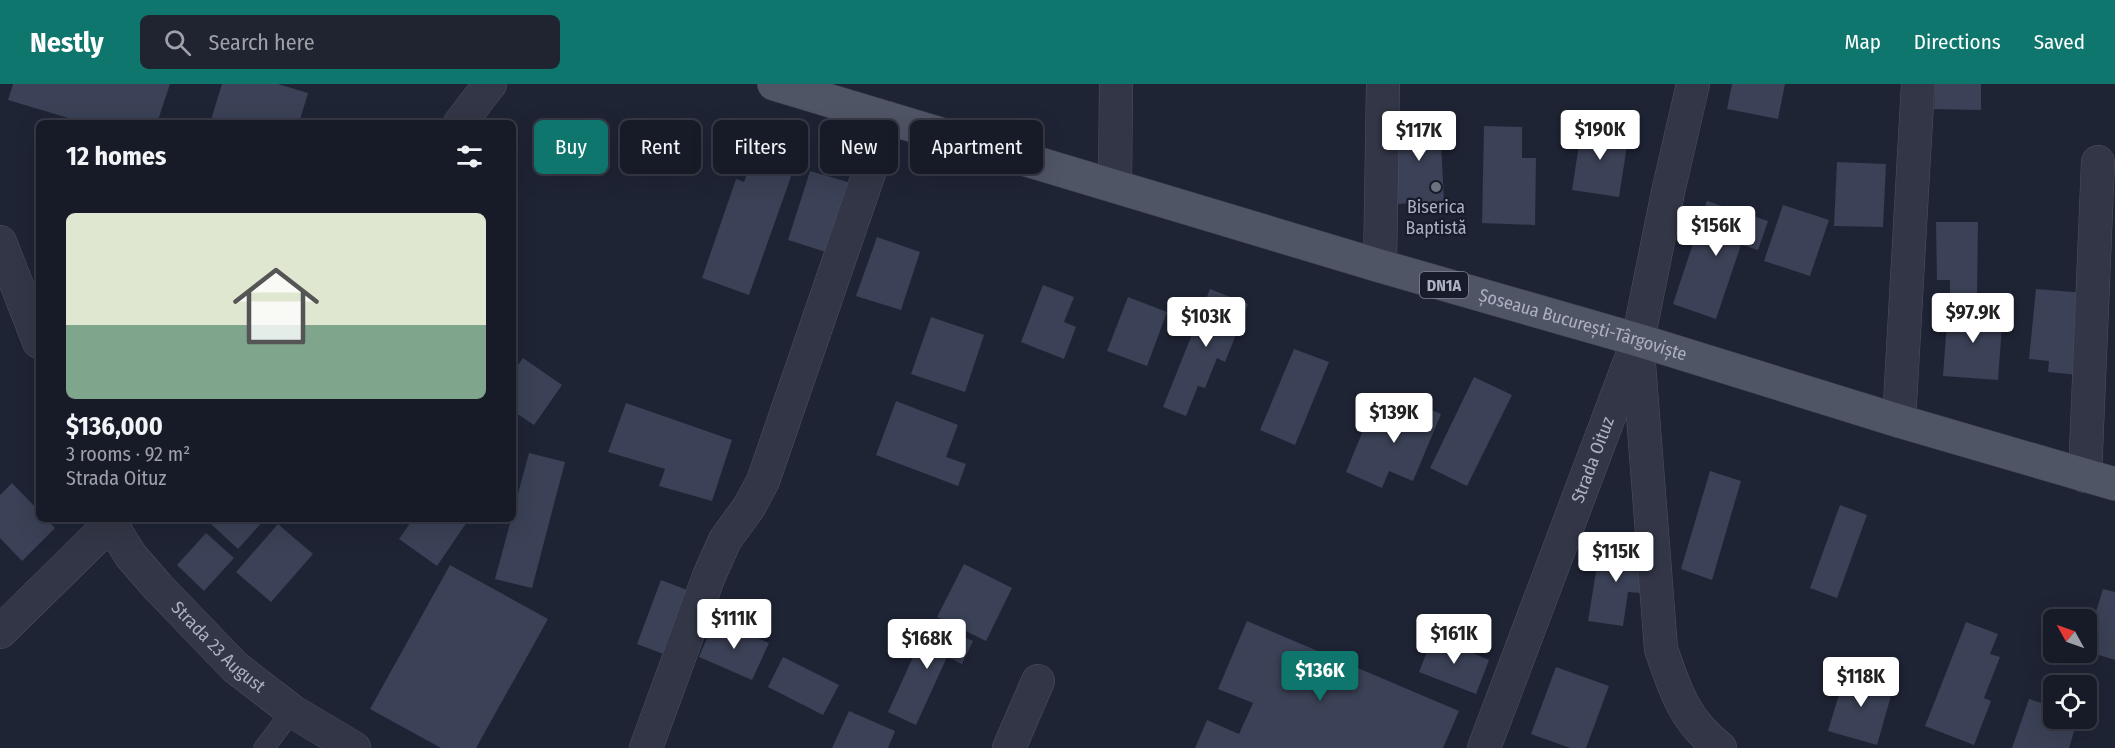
<!DOCTYPE html>
<html lang="en">
<head>
<meta charset="utf-8">
<style>
  body { margin:0; font-family:"Fira Sans Condensed",sans-serif; background:#202430; color:#f1f3f6; height:100vh; display:flex; flex-direction:column; font-size:22px; white-space:nowrap }
  * { box-sizing:border-box; margin:0 }
  p { font-size:20px; color:#9ea1a8 }
  .icon { flex:none; width:33px; height:33px; fill:none; stroke:currentColor; stroke-width:2; stroke-linecap:round; stroke-linejoin:round }
  .map { position:relative; flex:1; overflow:hidden }
  .side { position:absolute; left:36px; top:36px; width:480px; height:402px; display:flex; flex-direction:column; background:#171b28; border-radius:9px; box-shadow:0 6px 24px #0002,0 0 0 2px #363945 }
  .side>* { flex:none }
  .hud { position:absolute; left:534px; top:36px; width:570px; height:54px; display:flex; gap:12px }
  .needle { width:39px; rotate:310deg }
  .buttons { position:absolute; left:2043px; top:525px; display:grid; gap:12px }
  .buttons a { display:grid; place-items:center; width:54px; height:54px; border-radius:9px; background:#171b28; box-shadow:0 6px 24px #0002,0 0 0 2px #363945; font-size:30px }
  .price { position:absolute; translate:-50% -51px; padding:0 14px; border-radius:6px; background:#fff; color:#222; font-size:20px; line-height:39px; filter:drop-shadow(0 2px 3px #0008) }
  .price::after { content:''; position:absolute; left:50%; top:36px; width:18px; height:14px; margin-left:-9px; background:inherit; clip-path:polygon(0 0,100% 0,50% 100%) }
  .price.selected { background:#0f766e; color:#fff }
  ul { padding:0; list-style:none }
  li { display:grid; align-content:center; gap:12px; height:318px; padding:0 30px }
  li+li { border-top:2px solid #363945 }
  li span { display:grid; place-items:center; height:186px; border-radius:9px; color:#555 }
  li>.icon { margin-inline-start:auto }
  span .icon { width:108px; height:108px; fill:#fffc; stroke-width:1 }
  li b { font-size:26px }
  h2 { display:flex; justify-content:space-between; align-items:center; height:72px; padding:0 30px; font-size:26px }
  .tag { padding:0 21px; border-radius:9px; background:#171b28; box-shadow:0 6px 24px #0002,0 0 0 2px #363945; font-size:21px; line-height:54px }
  .tag.selected { background:#0f766e; color:#fff }
  header { display:flex; align-items:center; gap:36px; box-sizing:border-box; height:84px; padding:0 30px; background:#0f766e; color:#fff }
  header strong { font-size:28px }
  nav { display:flex; gap:33px; margin-inline-start:auto; font-size:21px }
  .search { width:420px; height:54px; background:#202430; display:flex; align-items:center; gap:15px; box-sizing:border-box; padding:0 21px; border-radius:9px; color:#9ea1a8; font-size:22px }
  .map>svg:first-child { display:block }
</style>
</head>
<body>
<header>
<strong>Nestly</strong>
<div class="search"><svg class="icon" aria-label="search" viewBox="0 0 24 24"><circle cx="10" cy="10" r="6"/><path d="M15 15l6 6"/></svg>Search here</div>
<nav><a>Map</a><a>Directions</a><a>Saved</a></nav>
</header>
<div class="map">
<svg width="2115" height="664" viewBox="0 0 2115 664">
  <rect width="100%" height="100%" fill="#1f2435"/>
  <path fill="#3b4156" d="M13 0H170L157 39H85L8 16Z
    M222 0H278L308 9 299 39H210Z
    M1732 0H1785L1778 35 1727 25Z
    M1935 0H1981V26L1934 25Z
    M1440 37 1444 117 1398 120 1394 40Z
    M1582 41 1629 49 1619 113 1572 106Z
    M1484 42 1522 43V74H1536L1535 141 1482 139Z
    M754 73 793 87 749 211 702 194 736 95 744 98Z
    M1837 78 1886 80 1883 143 1834 142Z
    M810 87 851 99 829 169 788 156Z
    M1707 117 1768 137 1758 166 1741 161 1716 235 1673 220Z
    M1783 121 1829 136 1810 192 1764 177Z
    M1936 138H1978L1977 211H1950V196H1937Z
    M877 153 920 168 901 226 856 212Z
    M1043 201 1074 213 1064 238 1076 243 1064 275 1021 258Z
    M1210 205 1248 220 1225 278 1217 274 1205 304 1198 302 1186 332 1163 323Z
    M2036 205 2086 209 2078 291 2048 288 2049 277 2029 275Z
    M1128 213 1167 228 1147 282 1107 267Z
    M1948 224 2003 228 1998 296 1943 292Z
    M931 233 984 251 965 308 911 290Z
    M1294 265 1329 278 1295 361 1260 346Z
    M523 274 562 301 534 341 513 327V288Z
    M1474 293 1512 311 1467 402 1430 384Z
    M1399 312 1441 330 1413 397 1389 387 1382 404 1346 388 1369 332 1388 339Z
    M896 317 958 341 946 373 966 380 958 402 876 371Z
    M626 319 732 356 712 417 659 402 665 385 608 368Z
    M529 369 565 378 532 504 495 495Z
    M1710 387 1741 397 1712 496 1681 485Z
    M12 399 39 427V435H46L55 444 22 477 0 454V411Z
    M1840 421 1867 431 1837 514 1810 504Z
    M213 435H265L238 465 210 439Z
    M413 435H469L437 482 399 455Z
    M278 440 313 470 271 518 236 488Z
    M206 449 234 474 204 507 177 481Z
    M1609 456 1639 458 1642 509 1628 508 1623 542 1588 537 1598 475H1607Z
    M964 480 1012 504 986 557 937 533Z
    M450 481 548 535 476 664H441L370 625Z
    M661 496 690 507 666 571 637 560Z
    M2103 505 2115 508V576L2086 567V560Z
    M715 535 769 559 752 596 699 573Z
    M1247 537 1459 627 1443 664H1195L1207 636 1239 650 1253 619 1218 605Z
    M929 538 973 557 962 580 947 573 916 641 888 628Z
    M1966 538 1998 550 1990 570 2000 573 1984 614 1991 617 1974 661 1925 642Z
    M1433 552 1489 576 1476 610 1419 588Z
    M783 573 839 601 823 631 768 603Z
    M1556 583 1609 602 1586 664H1570L1531 650Z
    M1846 587 1894 601 1877 661 1828 647Z
    M2029 615 2054 623V634H2078L2069 664H2012Z
    M849 627 895 647 888 664H832Z"/>
  <g fill="none" stroke-linecap="round" stroke-linejoin="round">
    <g stroke="#4d5161" stroke-width="21">
      <path id="service" d="M264 664 292 627"/>
    </g>
    <g stroke="#4d5161" stroke-width="34">
      <g id="minor">
        <path d="M460 39 490 0"/>
        <path d="M1115 102 1116 0"/>
        <path d="M0 158 39 258"/>
        <path d="M1380 182 1383 0"/>
        <path d="M1638 267 1661 565C1675 606 1684 636 1720 664"/>
        <path d="M1899 337 1918 0"/>
        <path d="M2085 392 2098 78"/>
        <path id="s1" d="M108 435 131 472 158 503 235 583 292 627 354 664"/>
        <path d="M0 548 115 435"/>
        <path d="M646 664 709 492 725 456 749 423 763 397 888 34"/>
        <path d="M1009 664 1038 597"/>
        <path id="s2" d="M1484 664 1638 256 1668 108 1693 0"/>
      </g>
    </g>
    <g stroke="#3c404f" stroke-width="34">
      <g id="primary">
        <path id="s3" d="M774 0 1380 182 1638 256 1899 337 2115 400"/>
      </g>
    </g>
    <use href="#service" stroke="#323646" stroke-width="20"/>
    <use href="#minor" stroke="#323646" stroke-width="33"/>
    <use href="#primary" stroke="#505566" stroke-width="33"/>
  </g>
  <circle fill="#6b7280" stroke="#181c2a" stroke-width="2" cx="1436" cy="103" r="6"/>
  <g text-anchor="middle" stroke-width="4.5" stroke-linejoin="round" paint-order="stroke">
    <rect fill="#181c2a" stroke="#808495" stroke-width="1.5" x="1420" y="188" width="48" height="26" rx="4.5"/>
    <g font-size="16" font-weight="bold" fill="#acb0c3">
      <text x="1444" y="207">DN1A</text>
    </g>
    <g font-size="18" fill="#acb0c3" stroke="#181c2a">
      <text x="1436" y="129">Biserica<tspan x="1436" dy="21">Baptistă</tspan></text>
    </g>
    <g font-size="18" fill="#acb0c3" stroke="#181c2a">
      <text dy="6" stroke="none"><textPath href="#s3" startOffset="844">Șoseaua București-Târgoviște</textPath></text>
      <text dy="6" stroke="none"><textPath href="#s2" startOffset="308">Strada Oituz</textPath></text>
      <text dy="6" stroke="none"><textPath href="#s1" startOffset="170">Strada 23 August</textPath></text>
    </g>
  </g>
</svg>
<div class="buttons">
<a><svg class="needle" viewBox="-14 -14 28 28"><path d="M0-13l5 13h-10z" fill="#e53935"/><path d="M0 13l5-13h-10z" fill="#9ea1a8"/></svg></a>
<a><svg class="icon" aria-label="locate" viewBox="0 0 24 24"><circle cx="12" cy="12" r="6"/><path d="M12 2v4M12 18v4M2 12h4M18 12h4"/></svg></a>
</div>
<b class="price" style="left:1600px;top:77px">$190K</b>
<b class="price" style="left:1419px;top:78px">$117K</b>
<b class="price" style="left:1716px;top:173px">$156K</b>
<b class="price" style="left:1973px;top:260px">$97.9K</b>
<b class="price" style="left:1206px;top:264px">$103K</b>
<b class="price" style="left:1394px;top:360px">$139K</b>
<b class="price" style="left:1616px;top:499px">$115K</b>
<b class="price" style="left:734px;top:566px">$111K</b>
<b class="price" style="left:1454px;top:581px">$161K</b>
<b class="price" style="left:927px;top:586px">$168K</b>
<b class="price selected" style="left:1320px;top:618px">$136K</b>
<b class="price" style="left:1861px;top:624px">$118K</b>
<div class="hud">
<a class="tag selected">Buy</a>
<a class="tag">Rent</a>
<a class="tag">Filters</a>
<a class="tag">New</a>
<a class="tag">Apartment</a>
</div>
<section class="side">
<h2>12 homes<svg class="icon" aria-label="filters" viewBox="0 0 24 24"><path d="M4 7h16M4 17h16"/><circle cx="9" cy="7" r="2"/><circle cx="15" cy="17" r="2"/></svg></h2>
<ul>
<li><span style="background:linear-gradient(#dfe7d0 60%,#7fa58c 0)"><svg class="icon" aria-label="home" viewBox="0 0 24 24"><path d="M3 11l9-7 9 7M6 9v11h12V9"/></svg></span><div><b>$136,000</b><p>3 rooms · 92 m²</p><p>Strada Oituz</p></div></li>
</ul>
</section>
</div>
</body>
</html>
